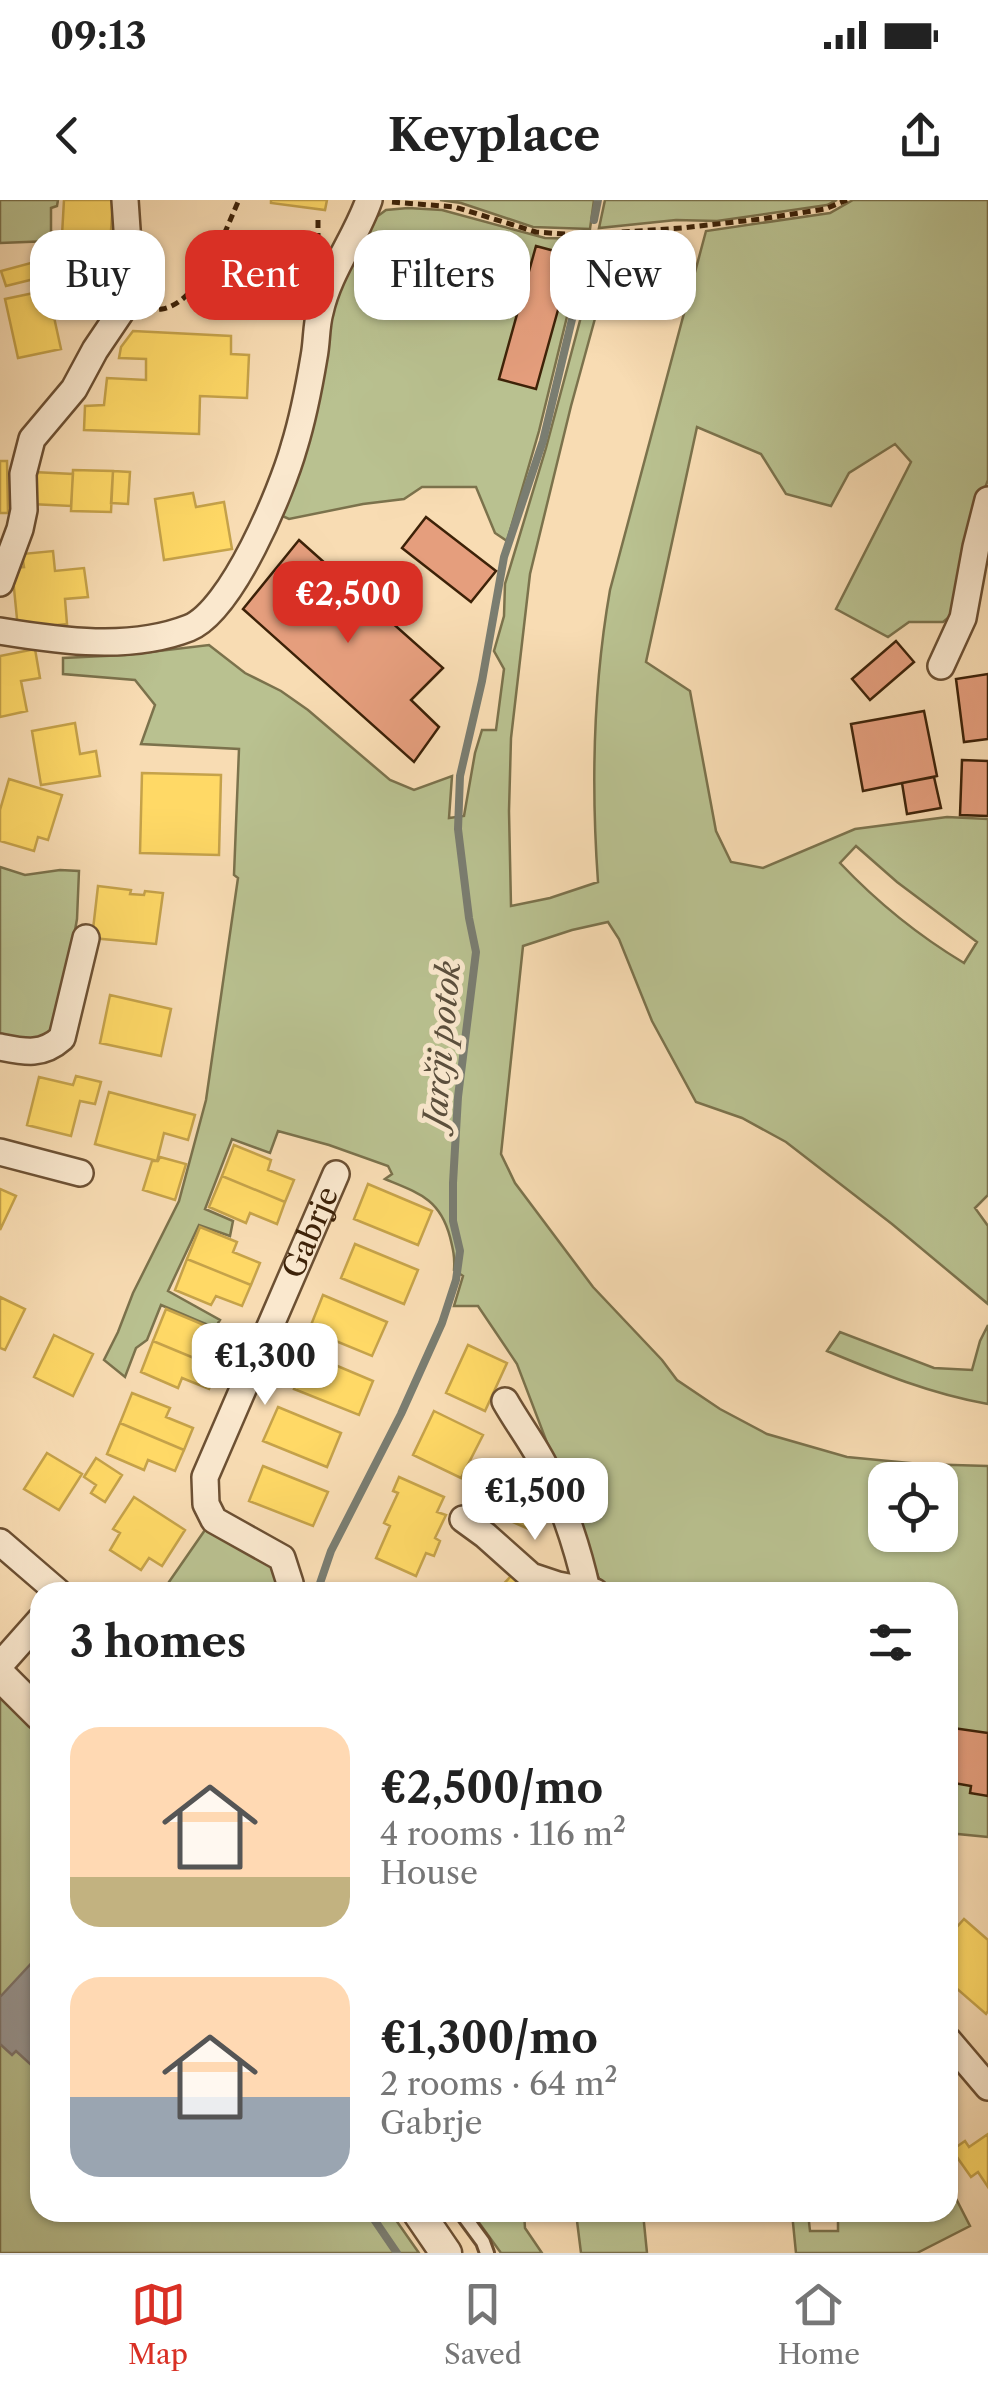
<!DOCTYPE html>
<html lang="en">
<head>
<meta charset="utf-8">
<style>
  body { margin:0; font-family:"Libre Caslon Text",serif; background:#f2f2f2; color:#222; height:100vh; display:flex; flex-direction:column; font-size:38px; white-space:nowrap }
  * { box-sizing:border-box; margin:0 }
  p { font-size:32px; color:#767676 }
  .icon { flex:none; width:55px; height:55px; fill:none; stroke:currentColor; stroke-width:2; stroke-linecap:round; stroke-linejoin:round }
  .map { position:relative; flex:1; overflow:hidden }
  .sheet { position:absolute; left:30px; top:1382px; width:928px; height:640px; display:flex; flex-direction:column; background:#fff; border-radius:30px; box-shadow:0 2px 8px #0004 }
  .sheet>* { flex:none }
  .hud { position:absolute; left:30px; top:30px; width:930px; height:90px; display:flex; gap:20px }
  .fabs { position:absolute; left:868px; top:1262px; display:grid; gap:20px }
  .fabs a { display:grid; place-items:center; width:90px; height:90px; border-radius:20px; background:#fff; box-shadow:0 2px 8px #0004; font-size:50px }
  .price { position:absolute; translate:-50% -85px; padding:0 22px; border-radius:20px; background:#fff; color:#222; font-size:32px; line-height:65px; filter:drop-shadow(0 2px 5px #0008) }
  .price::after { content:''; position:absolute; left:50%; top:60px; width:30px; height:22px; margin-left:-15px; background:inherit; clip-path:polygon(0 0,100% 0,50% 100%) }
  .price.active { background:#d93025; color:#fff }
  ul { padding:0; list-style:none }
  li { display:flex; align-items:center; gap:30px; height:250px; padding:0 40px }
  li span { display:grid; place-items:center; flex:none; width:280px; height:200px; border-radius:30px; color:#555 }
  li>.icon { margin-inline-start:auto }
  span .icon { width:120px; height:120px; fill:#fffc; stroke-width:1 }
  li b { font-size:42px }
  h2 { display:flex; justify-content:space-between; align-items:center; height:120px; padding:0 40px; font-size:42px }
  .pill { padding:0 35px; border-radius:30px; background:#fff; box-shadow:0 2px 8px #0004; font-size:35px; line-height:90px }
  .pill.active { background:#d93025; color:#fff }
  .status { display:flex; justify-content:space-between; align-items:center; height:70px; padding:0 50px; background:#fff; direction:ltr }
  .status svg { height:28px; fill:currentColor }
  header { display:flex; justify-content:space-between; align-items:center; height:130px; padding:0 40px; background:#fff; font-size:45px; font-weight:800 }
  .tab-bar { display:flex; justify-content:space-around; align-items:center; height:140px; border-top:2px solid #e0e0e0; background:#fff; font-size:28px; color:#767676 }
  .tab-bar a { display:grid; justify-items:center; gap:5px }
  .tab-bar .active { color:#d93025 }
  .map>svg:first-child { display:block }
</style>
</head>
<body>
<div class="status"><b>09:13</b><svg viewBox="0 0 49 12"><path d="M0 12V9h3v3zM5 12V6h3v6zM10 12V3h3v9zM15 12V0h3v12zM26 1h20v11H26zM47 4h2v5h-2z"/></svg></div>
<header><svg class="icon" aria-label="back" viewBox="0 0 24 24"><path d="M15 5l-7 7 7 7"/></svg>Keyplace<svg class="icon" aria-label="share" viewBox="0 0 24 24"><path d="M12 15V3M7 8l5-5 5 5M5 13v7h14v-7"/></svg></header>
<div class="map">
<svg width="988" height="2053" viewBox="0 0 988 2053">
  <rect width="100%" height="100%" fill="#f8dcb3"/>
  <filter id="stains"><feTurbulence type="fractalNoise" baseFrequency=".002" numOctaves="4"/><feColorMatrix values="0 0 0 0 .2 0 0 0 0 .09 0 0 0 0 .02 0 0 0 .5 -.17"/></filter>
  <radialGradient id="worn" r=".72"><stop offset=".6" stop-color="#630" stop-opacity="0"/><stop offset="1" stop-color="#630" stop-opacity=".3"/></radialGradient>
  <path fill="#b9c190" stroke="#7b724c" stroke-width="2.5" fill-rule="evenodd" d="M0 0H58L57 6 51 8V41L0 43Z
    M440 0H594L590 29 533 27 461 3Z
    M605 0H837L827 5 717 21 676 20 599 28Z
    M853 0H988V280L982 296 959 409 943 422H909L888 437 836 409 911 262 895 244 849 273 831 306 786 294 761 254 697 227 646 462 690 491 716 631 731 662 763 668 855 629 947 617 988 619V995L975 1008 988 1026V1104L892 1024 786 942 742 918 696 902 652 821 619 739 608 722 572 730 523 746 501 954 515 983 593 1087 662 1160 677 1180 720 1209 767 1234 847 1257 920 1264 988 1266V1637L948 1633V1392H632L601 1384 517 1164 478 1106H454L463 1076 454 1070C455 1057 453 1049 450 1037 440 999 419 993 385 979L392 974 388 966 329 945 278 931 270 953 232 939 205 1009 233 1021 230 1036 199 1025 168 1091 220 1120 215 1128 161 1105 147 1140 136 1148 125 1177 104 1160 118 1132 133 1093 179 1001 206 900 238 678 234 675 239 549 141 544 155 505 135 480 63 474V458L125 455 209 445 245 473 281 491 308 510 390 580 414 590 452 576 449 618 464 616 475 553 482 530H496L504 469 494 451 504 416 505 384 546 248 594 68 596 39 621 37 602 93 571 206 530 374 511 538 509 611 511 706 550 698 598 682C591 584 593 487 610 390L706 31 830 13ZM856 646 897 682 977 742 964 763C919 736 876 701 840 663ZM885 1280H940V1335H885Z
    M408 8 442 10 545 38 586 39 539 231 507 341 495 333 476 287H422L404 299 363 304 289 319 280 315 331 98 371 21 386 10ZM422 50 428 65 422 72 428 99 415 104 391 79 378 81V64L386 55Z
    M0 667 25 675 60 670 79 671 77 719 62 804 57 824 42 844 0 838Z
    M988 1125V1204C931 1194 880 1173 827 1151L840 1132 934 1168 972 1170 980 1141Z
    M205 1330 273 1367 278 1376 277 1392 270 1390 268 1392H162Z
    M0 1494 40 1534V2012L391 2013 419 2053H0Z
    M948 1983 970 2026 917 2053H796L792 2013H808L810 2031H838V2013L948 2012Z
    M472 2013H524L525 2028 542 2053H501Z
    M576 2013H643L647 2053H581Z"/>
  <path fill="#ffd966" stroke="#c5a24a" stroke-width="2.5" d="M64 0H113L106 108 58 105Z
    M271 0H327L325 10 271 3Z
    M42 60 46 76 6 86 1 71Z
    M48 90 61 149 18 158 5 99Z
    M133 131 231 136V154L249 155 247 198 200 196 199 234 84 230 85 206 104 205 107 178 146 180V159L119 158 121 147Z
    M0 261H7L8 313H0Z
    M73 270 113 271 111 312 71 311Z
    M113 271 130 272 128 304 111 303Z
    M33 272 73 274 71 306 31 304Z
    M193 293 196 307 224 302 232 349 164 360 155 299Z
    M53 351 55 371 84 368 88 397 65 399 67 424 18 429 12 368 24 367 22 354Z
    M35 449 40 478 21 481 27 511 0 517V456Z
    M75 523 80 554 96 551 100 576 41 585 32 531Z
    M142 573 221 575 219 655 140 653Z
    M9 579 62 595 48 640 38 637 34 651 0 641V610Z
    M98 686 131 690 130 694 144 695 145 691 163 693 156 744 92 738Z
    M110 795 171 809 161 856 100 843Z
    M76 876 101 882 95 904 80 901 71 936 27 925 39 877 73 885Z
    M109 892 195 915 188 940 164 933 157 961 95 944Z
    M234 945 271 960 268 970 294 980 285 1002 222 976Z
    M160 957 186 964 175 1000 143 990 152 961H158Z
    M222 976 285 1002 277 1024 250 1013 246 1023 209 1007Z
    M368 984 432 1011 418 1045 354 1019Z
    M0 989 16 996 0 1030Z
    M200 1027 237 1042 233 1052 260 1063 251 1085 187 1059Z
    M355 1044 418 1070 404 1104 341 1078Z
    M187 1059 251 1085 242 1106 216 1096 211 1105 175 1090Z
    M323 1095 387 1122 372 1156 309 1130Z
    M0 1097 25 1109 5 1150 0 1148Z
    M166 1109 204 1125 200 1135 227 1146 218 1168 153 1141Z
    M54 1135 93 1154 73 1196 34 1177Z
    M153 1141 218 1168 209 1189 182 1178 178 1188 141 1172Z
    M468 1145 507 1163 485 1211 446 1193Z
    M309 1154 373 1181 359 1215 294 1189Z
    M132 1193 170 1208 166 1217 193 1228 184 1250 120 1223Z
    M278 1207 341 1233 327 1267 263 1241Z
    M434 1211 483 1235 461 1278 413 1255Z
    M120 1223 184 1250 175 1271 148 1260 144 1270 107 1254Z
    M47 1253 82 1274 59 1310 24 1289Z
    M96 1258 122 1275 105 1302 91 1293 96 1285 84 1277Z
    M263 1266 328 1292 313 1326 249 1301Z
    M503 1269 548 1289 531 1330 485 1310Z
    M399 1277 444 1297 437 1312 446 1315 435 1338 440 1341 434 1356 426 1353 416 1376 376 1358 390 1326 384 1323 398 1293 393 1291Z
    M134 1297 185 1330 162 1366 149 1358 141 1370 110 1350 120 1333 113 1329Z
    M511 1376 530 1391 529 1392H496Z
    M964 1719 988 1740V1811L986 1814 948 1781V1737Z
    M988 1934V1987L978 1972 971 1977 952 1950 965 1941 969 1947Z"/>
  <path fill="#999" stroke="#7d756e" stroke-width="2.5" d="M40 1754V1873L16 1851 12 1855 0 1844V1797Z"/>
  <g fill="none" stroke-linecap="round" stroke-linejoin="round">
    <path stroke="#7a7d71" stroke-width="8" d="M594 20 598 0
      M317 1392 331 1351 401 1214 442 1123 456 1080 460 1051 453 1021V983L458 897 476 752 469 718 458 629 460 576 482 481 504 357 543 241 589 48
      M369 2012 397 2053"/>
  </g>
  <path fill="#e59e7d" stroke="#3d2208" stroke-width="2.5" d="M536 46 573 56 536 189 499 179Z
    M426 317 496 371 471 402 402 348Z
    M299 340 443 468 411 500 439 527 414 562 243 409Z
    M896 441 914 462 870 500 852 479Z
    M988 474V539L964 542 956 479Z
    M924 511 937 576 863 591 851 524Z
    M962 560 988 561V616L960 615Z
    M934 577 941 608 907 614 902 583Z
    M953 1528 988 1533V1596L970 1593 971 1586 948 1582Z"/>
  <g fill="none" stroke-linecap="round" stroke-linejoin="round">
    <g stroke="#6c5033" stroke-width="18">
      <path id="service" d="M461 2012 483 2042 487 2053"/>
    </g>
    <g stroke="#6c5033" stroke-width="30">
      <g id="minor">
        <path d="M0 383 20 329 24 310 23 274 32 239 74 189 95 150 122 110 130 73 125 0"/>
        <path d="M0 431C61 441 130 451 189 428 232 411 282 290 294 247 303 218 309 187 314 157 317 142 316 126 320 112 329 71 356 38 369 0"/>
        <path d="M941 466 963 418 976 347 988 300"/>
        <path d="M0 847C25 852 42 856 62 838L86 738"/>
        <path d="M0 952 80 973"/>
        <path d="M505 1201C518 1224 535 1246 546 1269 564 1308 578 1349 587 1390"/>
        <path d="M463 1319 485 1335 531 1376 558 1385 595 1392"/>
        <path d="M0 1342 58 1392"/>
        <path id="s1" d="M287 1392 290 1383 282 1358 214 1320 206 1304 205 1277 336 974"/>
        <path d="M0 1465 40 1420"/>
        <path d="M948 1840 988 1887"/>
      </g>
    </g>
    <g stroke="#6c5033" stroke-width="35">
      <path id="tertiary" d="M0 1475 40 1515
        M418 2012 446 2053"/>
    </g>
    <path stroke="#3d2208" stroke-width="5" stroke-dasharray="8 5" stroke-linecap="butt" d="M392 2 455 7 536 32 578 35 682 28 761 19 825 9 847 0
      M318 20V47
      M146 109C151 109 157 110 162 109 201 102 224 32 239 0"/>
    <use href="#service" stroke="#fae8ce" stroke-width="12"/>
    <use href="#minor" stroke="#fae8ce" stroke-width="25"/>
    <use href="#tertiary" stroke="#fae8ce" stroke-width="30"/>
  </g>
  <g text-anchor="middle" stroke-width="10" stroke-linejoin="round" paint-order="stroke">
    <g font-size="30" fill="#3d2208" stroke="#fae8ce">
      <text dy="10" stroke="none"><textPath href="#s1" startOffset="425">Gabrje</textPath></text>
    </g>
    <g font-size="32" font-style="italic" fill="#5b4f3d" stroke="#fae8ce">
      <text transform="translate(442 844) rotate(-85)" y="11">Jarčji potok</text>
    </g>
  </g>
  <rect width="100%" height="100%" filter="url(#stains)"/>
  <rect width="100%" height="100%" fill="url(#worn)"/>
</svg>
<div class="fabs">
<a><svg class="icon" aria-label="locate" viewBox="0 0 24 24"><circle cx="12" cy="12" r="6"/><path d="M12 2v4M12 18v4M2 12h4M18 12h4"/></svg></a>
</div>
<b class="price active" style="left:348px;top:446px">€2,500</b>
<b class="price" style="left:265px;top:1208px">€1,300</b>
<b class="price" style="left:535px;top:1343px">€1,500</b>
<div class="hud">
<a class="pill">Buy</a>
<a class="pill active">Rent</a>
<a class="pill">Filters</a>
<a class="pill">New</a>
</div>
<section class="sheet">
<h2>3 homes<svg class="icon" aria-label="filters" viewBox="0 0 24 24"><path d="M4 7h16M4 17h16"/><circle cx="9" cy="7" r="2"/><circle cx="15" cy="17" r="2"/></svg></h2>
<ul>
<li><span style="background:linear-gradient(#ffd9b3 75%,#c2b280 0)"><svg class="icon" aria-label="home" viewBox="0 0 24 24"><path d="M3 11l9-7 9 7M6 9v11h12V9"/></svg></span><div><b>€2,500/mo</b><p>4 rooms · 116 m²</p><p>House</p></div></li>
<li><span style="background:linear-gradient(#ffd9b3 60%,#9aa5b1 0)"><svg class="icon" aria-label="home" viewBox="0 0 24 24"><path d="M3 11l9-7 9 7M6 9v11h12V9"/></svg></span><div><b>€1,300/mo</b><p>2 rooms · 64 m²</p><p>Gabrje</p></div></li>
</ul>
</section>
</div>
<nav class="tab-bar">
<a class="active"><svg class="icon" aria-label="map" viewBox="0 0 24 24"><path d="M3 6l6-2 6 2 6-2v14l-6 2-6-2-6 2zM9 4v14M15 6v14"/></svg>Map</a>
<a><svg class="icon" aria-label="saved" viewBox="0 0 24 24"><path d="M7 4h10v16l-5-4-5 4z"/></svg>Saved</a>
<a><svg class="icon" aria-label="home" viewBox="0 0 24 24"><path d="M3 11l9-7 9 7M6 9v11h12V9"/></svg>Home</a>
</nav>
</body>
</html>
